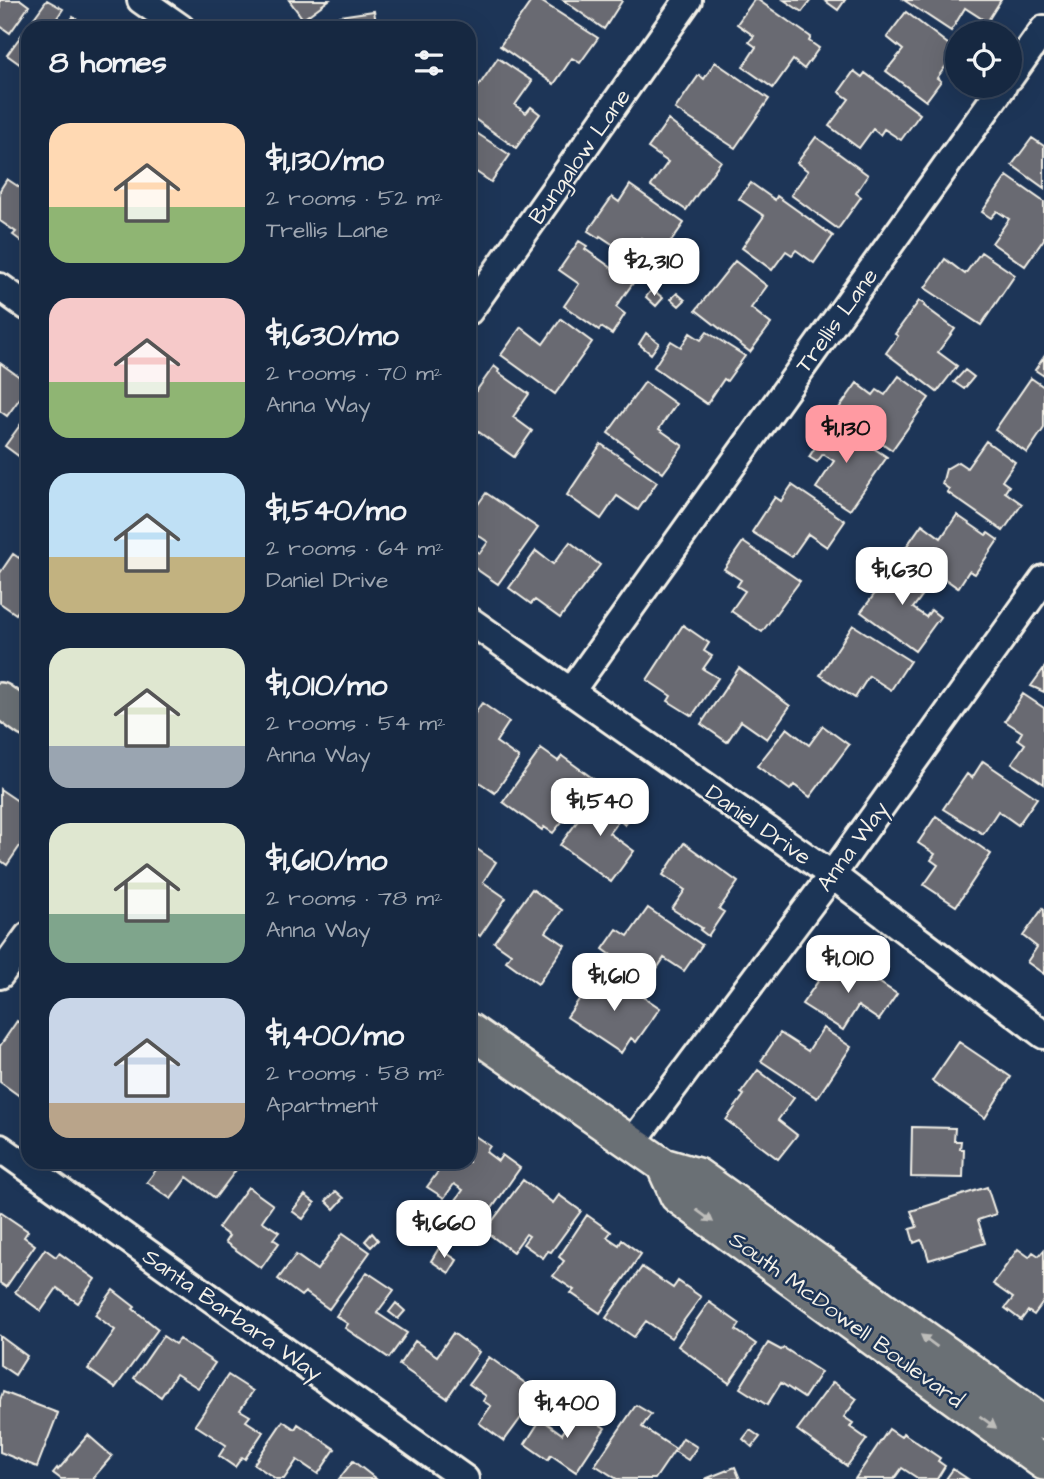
<!DOCTYPE html>
<html lang="en">
<head>
<meta charset="utf-8">
<style>
  body { margin:0; font-family:"Architects Daughter",sans-serif; background:#1f3048; color:#f1f3f6; height:100vh; display:flex; flex-direction:column; font-size:26px; white-space:nowrap }
  * { box-sizing:border-box; margin:0 }
  p { font-size:23px; color:#9ea6b1 }
  .icon { flex:none; width:38px; height:38px; fill:none; stroke:currentColor; stroke-width:2; stroke-linecap:round; stroke-linejoin:round }
  .map { position:relative; flex:1; overflow:hidden }
  .sheet { position:absolute; left:21px; top:21px; width:455px; height:1148px; display:flex; flex-direction:column; background:#162841; border-radius:21px; box-shadow:0 7px 28px #0002,0 0 0 2px #35445a }
  .sheet>* { flex:none }
  .fabs { position:absolute; left:945px; top:21px; display:grid; gap:14px }
  .fabs a { display:grid; place-items:center; width:77px; height:77px; border-radius:50%; background:#162841; box-shadow:0 7px 28px #0002,0 0 0 2px #35445a; font-size:35px }
  .price { position:absolute; translate:-50% -60px; padding:0 16px; border-radius:14px; background:#fff; color:#222; font-size:23px; line-height:46px; filter:drop-shadow(0 2px 4px #0008) }
  .price::after { content:''; position:absolute; left:50%; top:42px; width:21px; height:16px; margin-left:-10px; background:inherit; clip-path:polygon(0 0,100% 0,50% 100%) }
  .price.active { background:#ff9aa2; color:#111 }
  ul { padding:0; list-style:none }
  li { display:flex; align-items:center; gap:21px; height:175px; padding:0 28px }
  li span { display:grid; place-items:center; flex:none; width:196px; height:140px; border-radius:21px; color:#555 }
  li>.icon { margin-inline-start:auto }
  span .icon { width:84px; height:84px; fill:#fffc; stroke-width:1 }
  li b { font-size:30px }
  h2 { display:flex; justify-content:space-between; align-items:center; height:84px; padding:0 28px; font-size:30px }
  .map>svg:first-child { display:block }
</style>
</head>
<body>
<div class="map">
<svg width="1044" height="1479" viewBox="0 0 1044 1479">
  <rect width="100%" height="100%" fill="#1d3557"/>
  <filter id="ink" filterUnits="userSpaceOnUse"><feTurbulence type="fractalNoise" baseFrequency=".0143" numOctaves="2"/><feDisplacementMap in="SourceGraphic" scale="14" xChannelSelector="R" yChannelSelector="G"/><feConvolveMatrix kernelMatrix="1 2 1 2 8 2 1 2 1" color-interpolation-filters="sRGB"/></filter>
  <g filter="url(#ink)">
    <path fill="#696a72" stroke="#f4f1e8" stroke-width="2" d="M0 0H21L29 6 10 33 0 26Z
      M47 0 63 9 57 18 67 26 73 17 89 28H28V70L7 55Z
      M289 0H329L303 19Z
      M532 0H539L598 38 580 63 572 58 554 84 500 46Z
      M563 0H621L622 1 604 29Z
      M754 0H758L811 37 809 41 819 48 804 69 793 60 773 88 743 67 756 47 749 42 754 36 737 24Z
      M784 0H811L802 12Z
      M824 0H845L838 10Z
      M904 0H1001L987 22 965 8 951 31Z
      M374 11 377 28H341L339 16Z
      M906 12 957 51 937 78 941 81 926 101 886 71 903 50 887 37Z
      M498 58 532 81 515 105 526 113 531 107 540 114 516 148 469 115V100Z
      M715 62 769 99 735 148 675 109 699 75 704 79Z
      M854 71 862 77 865 73 920 114 901 140 884 129 880 135 873 129 859 148 829 126 849 99 839 92Z
      M668 120 721 161 686 210 651 186 668 162 648 148Z
      M469 128 510 155 491 182 472 169 469 173Z
      M816 137 868 175 856 193 861 197 838 229 791 195 808 171 797 163Z
      M1032 138 1044 146V188L1012 165Z
      M1007 176 1044 202V239L1025 266 992 243 1009 219 997 211 991 218 982 212Z
      M7 179 28 193V246L13 235 16 232 0 221V190Z
      M751 183 775 200 777 196 833 236 814 263 796 250 792 255 786 251 772 270 742 248 764 216 739 199Z
      M630 185 684 223 663 253 641 238 629 255 600 236 599 238 588 231 612 197 619 202Z
      M579 241 587 246 585 249 633 283 616 307 625 314 612 334 601 327 599 330 564 306 579 284 559 270Z
      M981 252 1015 275 981 325 925 288 945 259 965 274Z
      M735 261 767 286 751 308 771 324 750 352 696 310Z
      M652 289 663 298 656 306 646 297Z
      M677 293 685 300 679 306 671 299Z
      M919 301 925 304 924 306 955 329 938 352 957 366 937 392 886 353 898 336 895 334Z
      M561 319 592 342 555 394 501 355 521 327 543 344Z
      M707 332 745 356 727 381 724 379 707 404 654 367 671 341 681 347 690 333 701 340Z
      M646 333 659 343 651 354 639 344Z
      M1044 357V376L1035 370Z
      M0 363 28 383V387L7 416 0 411Z
      M494 366 499 370 498 372 529 394 513 417 532 431 514 457 469 425V408L473 402 470 400Z
      M965 370 974 377 964 389 954 382Z
      M899 376 929 398 892 450 837 411 857 383 873 395 877 390 885 395Z
      M1031 378 1044 387V428L1027 453 995 430Z
      M645 382 676 404 659 429 683 446 663 473 608 433Z
      M28 414V463L5 446Z
      M832 421 887 457 850 510 816 488 834 461 823 454 817 462 809 457Z
      M986 441 1015 462 1002 481 1009 486 1005 492 1022 504 1003 531 947 492 949 489 942 484 946 469 958 462 967 468Z
      M601 444 657 482 638 510 617 496 601 519 567 495Z
      M792 485 845 521 827 547 808 534 792 557 752 532 775 497 781 501Z
      M486 493 538 528 498 584 472 566 473 563 469 560V554L473 549 480 553 488 542 469 529V517Z
      M957 515 986 535 988 533 998 540 975 574 969 571 958 588 904 550 922 524 941 538Z
      M570 542 600 565 560 618 535 600 531 604 509 588 536 551 553 564Z
      M743 542 800 581 762 632 731 611 745 591 737 586 741 580 724 569Z
      M28 546V597L16 614 0 603V573L13 554 19 558Z
      M899 562 930 585 913 608 926 617 931 610 940 617 915 651 861 612Z
      M683 625 709 643 704 651 712 656 703 669 718 678 692 716 668 701 671 696 647 680Z
      M853 625 910 661 891 690 869 676 855 698 820 675Z
      M739 668 790 706 767 739 741 721 727 742 701 724Z
      M1044 668V692L1031 686Z
      M1023 694 1044 708V784L1012 763 1025 744 1018 739 1022 732 1005 721Z
      M482 703 509 722 496 742 519 758 495 793 469 775V722Z
      M823 726 849 745 810 797 794 785 790 790 757 766 787 728 809 745Z
      M541 749 558 761 562 756 595 780 553 833 544 827 542 830 503 802Z
      M983 761 1037 798 1018 825 998 811 983 834 943 809 967 774 972 778Z
      M0 789 28 808V834L7 865 0 860Z
      M599 792 632 816 625 825 619 820 609 833 634 851 611 882 560 845Z
      M936 816 991 854 956 906 924 885 938 865 931 860 935 854 918 843Z
      M684 843 738 882 719 909 724 912 708 936 700 930 702 928 672 909 685 890 663 875Z
      M471 845 496 862 483 882 506 898 480 936 469 928Z
      M532 889 562 910 546 932 565 945 538 984 506 961 511 954 494 942Z
      M648 908 702 945 684 971 664 958 648 982 603 949 617 929 628 936Z
      M1043 908 1044 909V974L1027 962 1037 947 1023 936Z
      M842 958 897 994 879 1020 858 1006 843 1030 802 1004 826 970 831 974Z
      M605 975 618 984 620 981 660 1008 636 1042 631 1038 621 1053 567 1017 585 991 592 995Z
      M17 1021 28 1029V1102L0 1082V1046Z
      M823 1028 851 1047 817 1098 761 1061 780 1033 808 1051Z
      M959 1042 1011 1077 985 1118 932 1081Z
      M758 1070 794 1098 778 1120 797 1135 778 1159 726 1120 744 1095 741 1093Z
      M912 1127 955 1128 954 1141H961L960 1149H964L963 1178 911 1177Z
      M469 1132 490 1146 486 1152 498 1161 502 1155 520 1168 479 1227 451 1207 463 1190 454 1184 444 1198 427 1187 445 1162H469Z
      M162 1162H234L239 1166 215 1198 187 1177 171 1199 147 1182Z
      M523 1180 553 1203 559 1195 581 1211 551 1252 548 1251 543 1258 523 1244 529 1236 526 1234 513 1252 485 1231Z
      M248 1187 273 1205 262 1221 279 1232 273 1239 279 1243 261 1268 225 1242 229 1236 218 1228Z
      M987 1187 996 1214 978 1220 985 1243 929 1260 924 1244 921 1240 914 1243 910 1229 917 1227 911 1211Z
      M336 1191 344 1198 334 1209 326 1201Z
      M305 1195 315 1203 303 1219 292 1211Z
      M0 1212 28 1231 24 1237 35 1245 6 1287 0 1283Z
      M587 1215 611 1232 607 1237 619 1245 622 1240 641 1254 600 1313 571 1293 574 1290 553 1276 564 1261 559 1257Z
      M343 1233 370 1252 329 1309 305 1292 301 1296 278 1279 296 1255 317 1270Z
      M372 1233 378 1240 371 1247 365 1241Z
      M439 1248 457 1260 449 1273 431 1261Z
      M45 1249 56 1257 59 1253 95 1279 78 1303 57 1288 41 1311 15 1292Z
      M1018 1249 1029 1257 1033 1252 1039 1256 1044 1250V1301L1034 1315 1028 1311 1021 1320 1005 1308 1013 1298 993 1284Z
      M642 1267 673 1288 678 1281 701 1297 671 1338 646 1321 634 1337 606 1318Z
      M367 1272 394 1290 377 1313 407 1333 389 1358 345 1328 348 1324 336 1316Z
      M113 1290 135 1307 133 1309 158 1329 115 1388 88 1369 115 1330 95 1315Z
      M709 1302 740 1324 736 1330 756 1344 729 1383 678 1346Z
      M396 1303 405 1311 398 1319 389 1312Z
      M453 1333 479 1352 447 1398 399 1365 415 1341 437 1356Z
      M0 1336 27 1356 15 1375 0 1365Z
      M163 1336 175 1344 179 1339 215 1363 198 1388 176 1374 161 1397 134 1378Z
      M768 1343 781 1350 784 1348 821 1372 804 1398 781 1383 767 1405 740 1388Z
      M489 1357 539 1393 504 1441 479 1423 491 1406 483 1401 486 1396 469 1384Z
      M228 1375 253 1391 240 1410 250 1416 246 1421 263 1432 245 1459 242 1457 235 1467 219 1456 226 1445 195 1425Z
      M833 1382 857 1399 844 1417 853 1423 850 1427 867 1439 847 1466 797 1430Z
      M3 1392 58 1413 37 1467 0 1452V1400Z
      M636 1405 651 1414 642 1427 676 1449 683 1438 697 1447 688 1460 674 1451 655 1479H617L595 1465Z
      M577 1410 605 1428 576 1472 551 1455 548 1460 525 1444 541 1419 562 1434Z
      M283 1421 295 1429 298 1424 335 1449 318 1474 297 1460 284 1479H276L254 1464Z
      M889 1429 901 1437 903 1433 940 1458 938 1461 945 1466 937 1479H919L902 1468 894 1479H855Z
      M750 1430 760 1437 752 1447 743 1439Z
      M88 1435 112 1456 93 1478 95 1479H61L53 1473 57 1468 58 1470Z
      M353 1461 376 1479H339Z
      M735 1467 740 1479H705Z
      M953 1469 968 1479H946Z"/>
    <g fill="none" stroke-linecap="round" stroke-linejoin="round">
      <g stroke="#f4f1e8" stroke-width="32">
        <path id="minor" d="M141 0 181 28
          M1010 77 1044 29
          M0 287 28 307
          M469 311 688 0
          M469 620 832 875 1044 1035
          M571 691 1003 86
          M0 975 28 936
          M631 1144 832 875 1044 579
          M0 1148 465 1479"/>
      </g>
      <g stroke="#f4f1e8" stroke-width="38">
        <path id="major" d="M0 700 28 720
          M469 1030 663 1165 697 1175 1044 1423
          M663 1165 677 1196 1044 1463"/>
      </g>
      <use href="#minor" stroke="#1d3557" stroke-width="26"/>
      <use href="#major" stroke="#6b6f75" stroke-width="33"/>
    </g>
    <defs><path id="oneway-solid" d="M-6-.8H1V-3.2L6.5 0L1 3.2V.8H-6Z" transform="scale(1.75)"/></defs>
    <g fill="#bdbdba">
      <use href="#oneway-solid" transform="translate(705 1216) rotate(36)"/>
      <use href="#oneway-solid" transform="translate(929 1341) rotate(-144)"/>
      <use href="#oneway-solid" transform="translate(988 1422) rotate(36)"/>
    </g>
  </g>
  <g text-anchor="middle" stroke-width="5" stroke-linejoin="round" paint-order="stroke">
    <g font-size="23" fill="#f4f1e8" stroke="#1d3557">
      <text transform="translate(579 156) rotate(-55)" y="8">Bungalow Lane</text>
      <text transform="translate(836 320) rotate(-54)" y="8">Trellis Lane</text>
      <text transform="translate(759 824) rotate(35)" y="8">Daniel Drive</text>
      <text transform="translate(852 846) rotate(-54)" y="8">Anna Way</text>
      <text transform="translate(233 1314) rotate(35)" y="8">Santa Barbara Way</text>
      <text transform="translate(847 1319) rotate(36)" y="8">South McDowell Boulevard</text>
    </g>
  </g>
</svg>
<div class="fabs">
<a><svg class="icon" aria-label="locate" viewBox="0 0 24 24"><circle cx="12" cy="12" r="6"/><path d="M12 2v4M12 18v4M2 12h4M18 12h4"/></svg></a>
</div>
<b class="price" style="left:654px;top:298px">$2,310</b>
<b class="price active" style="left:846px;top:465px">$1,130</b>
<b class="price" style="left:902px;top:607px">$1,630</b>
<b class="price" style="left:600px;top:838px">$1,540</b>
<b class="price" style="left:848px;top:995px">$1,010</b>
<b class="price" style="left:614px;top:1013px">$1,610</b>
<b class="price" style="left:444px;top:1260px">$1,660</b>
<b class="price" style="left:567px;top:1440px">$1,400</b>
<section class="sheet">
<h2>8 homes<svg class="icon" aria-label="filters" viewBox="0 0 24 24"><path d="M4 7h16M4 17h16"/><circle cx="9" cy="7" r="2"/><circle cx="15" cy="17" r="2"/></svg></h2>
<ul>
<li><span style="background:linear-gradient(#ffd9b3 60%,#8fb573 0)"><svg class="icon" aria-label="home" viewBox="0 0 24 24"><path d="M3 11l9-7 9 7M6 9v11h12V9"/></svg></span><div><b>$1,130/mo</b><p>2 rooms · 52 m²</p><p>Trellis Lane</p></div></li>
<li><span style="background:linear-gradient(#f6c9c9 60%,#8fb573 0)"><svg class="icon" aria-label="home" viewBox="0 0 24 24"><path d="M3 11l9-7 9 7M6 9v11h12V9"/></svg></span><div><b>$1,630/mo</b><p>2 rooms · 70 m²</p><p>Anna Way</p></div></li>
<li><span style="background:linear-gradient(#bfe0f5 60%,#c2b280 0)"><svg class="icon" aria-label="home" viewBox="0 0 24 24"><path d="M3 11l9-7 9 7M6 9v11h12V9"/></svg></span><div><b>$1,540/mo</b><p>2 rooms · 64 m²</p><p>Daniel Drive</p></div></li>
<li><span style="background:linear-gradient(#dfe7d0 70%,#9aa5b1 0)"><svg class="icon" aria-label="home" viewBox="0 0 24 24"><path d="M3 11l9-7 9 7M6 9v11h12V9"/></svg></span><div><b>$1,010/mo</b><p>2 rooms · 54 m²</p><p>Anna Way</p></div></li>
<li><span style="background:linear-gradient(#dfe7d0 65%,#7fa58c 0)"><svg class="icon" aria-label="home" viewBox="0 0 24 24"><path d="M3 11l9-7 9 7M6 9v11h12V9"/></svg></span><div><b>$1,610/mo</b><p>2 rooms · 78 m²</p><p>Anna Way</p></div></li>
<li><span style="background:linear-gradient(#c9d6e8 75%,#b9a48a 0)"><svg class="icon" aria-label="home" viewBox="0 0 24 24"><path d="M3 11l9-7 9 7M6 9v11h12V9"/></svg></span><div><b>$1,400/mo</b><p>2 rooms · 58 m²</p><p>Apartment</p></div></li>
</ul>
</section>
</div>
</body>
</html>
